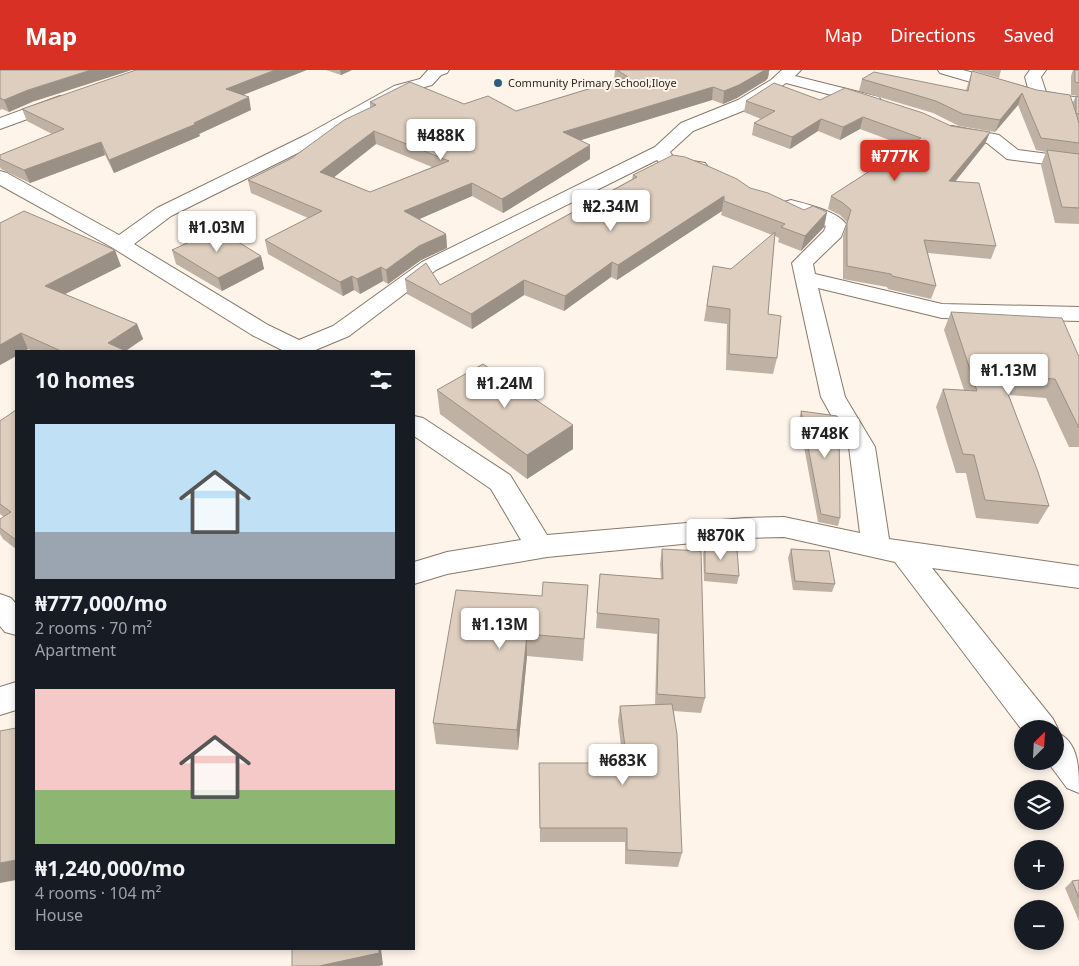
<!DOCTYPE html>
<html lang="en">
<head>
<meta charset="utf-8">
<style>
  body { margin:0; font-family:"Noto Sans",sans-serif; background:#20242c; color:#f1f3f6; height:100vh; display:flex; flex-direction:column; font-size:19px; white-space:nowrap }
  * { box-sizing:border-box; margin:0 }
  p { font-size:16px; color:#9ea1a6 }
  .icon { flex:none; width:28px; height:28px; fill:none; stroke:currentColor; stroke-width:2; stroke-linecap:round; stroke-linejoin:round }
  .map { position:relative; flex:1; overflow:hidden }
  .panel { position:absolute; left:15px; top:280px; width:400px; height:600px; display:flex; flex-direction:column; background:#171b24; border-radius:0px; box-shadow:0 2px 8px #0003 }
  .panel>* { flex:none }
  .needle { width:32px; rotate:24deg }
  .fabs { position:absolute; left:1014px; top:650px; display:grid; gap:10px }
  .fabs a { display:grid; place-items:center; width:50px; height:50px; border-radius:50%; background:#171b24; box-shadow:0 2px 8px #0003; font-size:25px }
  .price { position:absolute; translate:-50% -42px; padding:0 11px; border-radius:5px; background:#fff; color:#222; font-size:16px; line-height:32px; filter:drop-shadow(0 1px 2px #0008) }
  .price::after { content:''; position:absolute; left:50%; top:30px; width:15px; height:11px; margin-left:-8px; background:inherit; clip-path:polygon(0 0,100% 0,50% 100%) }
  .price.selected { background:#d93025; color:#fff }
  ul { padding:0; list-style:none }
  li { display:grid; align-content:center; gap:10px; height:265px; padding:0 20px }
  li span { display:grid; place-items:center; height:155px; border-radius:0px; color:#555 }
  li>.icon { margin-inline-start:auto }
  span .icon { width:90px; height:90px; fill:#fffc; stroke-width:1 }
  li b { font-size:21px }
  h2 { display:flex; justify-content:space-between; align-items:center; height:60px; padding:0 20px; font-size:21px }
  header { display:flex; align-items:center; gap:30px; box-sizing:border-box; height:70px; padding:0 25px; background:#d93025; color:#fff }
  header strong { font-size:24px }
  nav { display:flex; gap:28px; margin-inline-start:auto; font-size:18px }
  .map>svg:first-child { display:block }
</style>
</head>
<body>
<header>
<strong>Map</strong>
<nav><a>Map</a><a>Directions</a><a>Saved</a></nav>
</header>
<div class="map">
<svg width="1079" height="896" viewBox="0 0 1079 896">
  <rect width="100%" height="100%" fill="#fef4ea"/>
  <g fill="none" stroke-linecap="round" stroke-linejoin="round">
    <g stroke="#87796b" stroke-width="2">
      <path id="minor" d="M428 0H449L447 3 441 5 432 15 406 22 318 73 171 146 134 174 268 255 299 270 333 256 422 192 655 77 681 53 738 30 771 10 782 0H801L795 6 879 27 881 31 879 35 873 36 786 13 750 38 693 61 670 82 674 88 705 93 708 97 705 101C692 104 675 99 662 96L657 90 436 200 349 266 313 281H284L252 265 113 178 0 115V101L7 103 119 165 157 138 306 65 394 16 420 9Z
        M938 0H963L1028 18 1025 7 1030 0H1046L1041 7 1046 22 1079 28V38L1033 30 940 3Z
        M60 26 66 27 68 31 66 35 0 59V48Z
        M952 56 999 65 1018 80 1079 88V98L1007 89 987 73 946 65 943 61 946 57Z
        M791 130C806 134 837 141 846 154L841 167 813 194 815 204 942 234 1079 237V251L942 248 818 218 845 327 875 377 889 469 1079 496V518L932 498 1053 649 1058 659 1056 662C1079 672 1079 697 1079 723L1067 718 1047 691H1055V659H1022V660L895 492 784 467 745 468 547 487 447 504 414 514V492L447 482 521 470 491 419 414 366V346L423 348 510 405 547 465 745 448 784 447 860 463 849 377 821 327 792 193 824 161 826 156C817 152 785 141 781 136L784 132Z
        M0 524 11 528 16 534V565L5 562 0 556Z
        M16 612V640L0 645V617Z"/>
    </g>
    <use href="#minor" fill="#fff" fill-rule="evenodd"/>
  </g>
  <path fill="#bfb1a4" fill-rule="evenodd" d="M0 0 32 32 9 42 2 39 0 40Z
    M326 0H352L341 5Z
    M615 0H770L769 1 768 8 765 11 737 28 723 34 712 30 580 70 590 89 503 143 472 126 419 149 446 164 447 178 421 190 388 214 383 211 360 224 354 220 343 226 268 184 265 170 308 148 251 123 248 110 292 88 370 38V32L464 34 516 41 614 11ZM376 74 432 97 370 122 334 107Z
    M971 0H1001L999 8Z
    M1073 0H1079V26L1071 25V6Z
    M972 1 1072 34 1076 26 1079 27V154L1055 153 1041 95 1046 82 1036 80 1018 35 995 62 959 56 933 43 859 21 862 9 966 20Z
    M243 25 251 40 199 64 200 66 114 103 105 85 30 113 1 99 0 97V85L52 64 27 51 22 39Z
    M820 30 951 56 990 62 985 74 955 112 996 176 991 189 928 183 936 216 931 229 888 219 887 217 843 209V166L847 152 840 145 828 139 831 126 908 77 860 59 840 70 818 61 790 79 752 65 754 53 761 49 744 42 746 31Z
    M633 105 750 118 804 140 827 142 824 157 801 181 778 172 779 168 775 166 768 244 777 288 773 304 726 300 727 254 704 251 713 196 731 199 772 165 721 145 722 141 617 210 611 207 564 241 524 225 472 259 407 224 405 209 440 215 632 109Z
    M0 153 121 196 65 224 137 254 143 269 126 281H33L28 279 16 281V286L0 295Z
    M172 180 261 186 264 199 222 221 176 194Z
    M951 242 1079 287V377H1069L1046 328 1009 325 1049 436 1038 454 976 448 966 403H956L936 337 943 319 964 320 944 260Z
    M437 320 573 355V379L527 409 440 344Z
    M16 340V479L3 469 0 464V449L4 447 0 444V351Z
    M801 341 840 448 838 456 818 452 799 350Z
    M705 476 739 506 737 514 704 511 703 484Z
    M662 479 705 628 701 643 674 641 682 783 678 797 625 794V772H540L539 693H623L618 651 620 636 655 635 657 564 596 558 600 504 661 509 660 494Z
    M791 479 835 514 832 522 793 520 788 488Z
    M588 515 583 591 527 586 518 680 436 674 433 653 542 526Z
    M1079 810V851L1065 818 1072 811Z"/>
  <path fill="#9b9086" d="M91 0H132L32 32 9 42 4 30 28 20Z
    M275 0H307L228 31 226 19Z
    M340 0H352L341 5Z
    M765 0H770L769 1 768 8 765 11 737 28 723 34 724 21Z
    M713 17 712 30 562 76 563 62Z
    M1022 23 1018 35 995 62 1000 50Z
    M249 27 251 40 199 64 200 66 114 103 109 90 194 53Z
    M863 47 860 59 840 70 843 57Z
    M821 49 818 61 790 79 792 67Z
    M374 61 376 74 323 116 320 102Z
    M990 62 985 74 945 124 949 111Z
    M101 72 105 85 30 113 24 100Z
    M590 75V89L503 143 502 129Z
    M472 113V126L406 155 404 141Z
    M724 126 722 141 617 210 618 195Z
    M827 142 824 157 801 181 805 166Z
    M446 164 447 178 421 190 388 214 386 200 419 176Z
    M115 180 121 196 51 231 45 216Z
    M261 186 264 199 222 221 218 208Z
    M612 192 611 207 564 241 565 226Z
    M381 197 383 211 360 224 357 209Z
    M352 206 354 220 343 226 340 212Z
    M524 210V225L472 259 471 244Z
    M137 254 143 269 125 281 108 273Z
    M21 263 28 279 25 281H16V286L0 295V275Z
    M573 355V379L527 409V385Z
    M527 564V586L518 680 517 660Z
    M16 790V810L0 813V793Z
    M379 879H381L383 895 379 896H319Z"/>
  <path fill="#decebf" stroke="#9b9086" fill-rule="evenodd" d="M0 0H91L28 20 4 30 0 28Z
    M136 0H275L226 19 249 27 194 53 196 54 109 90 101 72 24 100 0 89V85L64 59 22 39Z
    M617 0H765L739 15 724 21 713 17 563 62 590 75 502 129 472 113 404 141 446 164 419 176 386 200 381 197 357 209 352 206 340 212 265 170 322 141 248 110 292 88 344 50 376 35 370 32 410 12 464 34 488 26 516 41 628 7ZM374 61 449 91 370 122 320 102Z
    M1075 0H1079V13L1075 12Z
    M972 1 1037 20 1070 25 1076 43V26L1079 27V44L1076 43 1079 54V73L1041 68 1022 23 1000 50 963 44 936 31 862 9 874 2 968 21Z
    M774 13 820 30 845 18 923 43 951 56 990 62 949 111 979 113 996 176 924 170 936 216 892 206 891 204 847 196V153L851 140 843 133 831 126 921 68 863 47 843 57 821 49 792 67 754 53 775 41 746 31Z
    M1047 80 1079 84V138L1062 137Z
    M673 85 685 87 710 97 737 109 750 118 768 123 804 140 813 136 827 142 805 166 781 157 785 154 724 131V126L618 195 612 192 565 226 524 210 471 244 405 209 426 193 440 215 637 107 633 105Z
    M24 141 115 180 45 216 137 254 108 273 126 281H61L21 263 0 275V153Z
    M217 159 261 186 218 208 172 180Z
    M775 162 768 244 781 246 777 288 729 284 730 239 707 236 713 196 731 199Z
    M951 242 1062 248 1079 287V358L1055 309 1001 306 1038 402 1049 436 985 430 974 385 963 384 943 319 977 321Z
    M483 294 573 355 527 385 437 320Z
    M16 340V470L0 458V449L11 442 0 434V351Z
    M801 341 837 346 839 350 840 448 821 444Z
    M705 476 737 479 739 506 705 503Z
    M662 479 701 481 705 628 657 624 659 549 597 543 600 504 663 509Z
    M791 479 829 481 835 514 795 511Z
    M543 512 588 515 584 569 527 564 517 660 433 653 456 520 542 526Z
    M672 634 677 664 682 783 627 780V758H540L539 693H627L620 636Z
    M16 658V790L0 793V661Z
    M1079 810V828L1072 811Z
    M292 879H379V883L319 896H292Z"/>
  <circle fill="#2d5d7b" stroke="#fef4ea" stroke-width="2" cx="498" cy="13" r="5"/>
  <g text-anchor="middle" stroke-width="4" stroke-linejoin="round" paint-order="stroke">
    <g font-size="11" fill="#2c2620" stroke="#fef4ea" text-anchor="start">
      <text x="508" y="17">Community Primary School,Iloye</text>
    </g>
  </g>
</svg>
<div class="fabs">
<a><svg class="needle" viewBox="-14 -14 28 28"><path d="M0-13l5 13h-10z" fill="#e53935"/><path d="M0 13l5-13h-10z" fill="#9ea1a6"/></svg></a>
<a><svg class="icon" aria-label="layers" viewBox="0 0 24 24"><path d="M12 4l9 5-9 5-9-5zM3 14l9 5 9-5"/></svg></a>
<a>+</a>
<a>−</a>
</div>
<b class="price" style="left:441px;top:91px">₦488K</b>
<b class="price selected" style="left:895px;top:112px">₦777K</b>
<b class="price" style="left:611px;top:162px">₦2.34M</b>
<b class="price" style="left:217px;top:183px">₦1.03M</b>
<b class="price" style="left:1009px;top:326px">₦1.13M</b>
<b class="price" style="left:505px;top:339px">₦1.24M</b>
<b class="price" style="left:825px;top:389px">₦748K</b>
<b class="price" style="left:721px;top:491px">₦870K</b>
<b class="price" style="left:500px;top:580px">₦1.13M</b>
<b class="price" style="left:623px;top:716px">₦683K</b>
<section class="panel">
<h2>10 homes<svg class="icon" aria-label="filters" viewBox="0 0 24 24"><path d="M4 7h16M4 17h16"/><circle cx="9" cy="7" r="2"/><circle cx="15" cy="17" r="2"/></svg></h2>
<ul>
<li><span style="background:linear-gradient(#bfe0f5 70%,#9aa5b1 0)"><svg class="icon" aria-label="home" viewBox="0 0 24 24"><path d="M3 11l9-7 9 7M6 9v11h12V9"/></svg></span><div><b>₦777,000/mo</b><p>2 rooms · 70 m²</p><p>Apartment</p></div></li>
<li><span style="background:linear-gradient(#f6c9c9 65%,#8fb573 0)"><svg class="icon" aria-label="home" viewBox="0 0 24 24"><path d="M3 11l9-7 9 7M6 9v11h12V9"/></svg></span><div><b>₦1,240,000/mo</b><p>4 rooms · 104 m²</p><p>House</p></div></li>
</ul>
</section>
</div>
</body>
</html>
